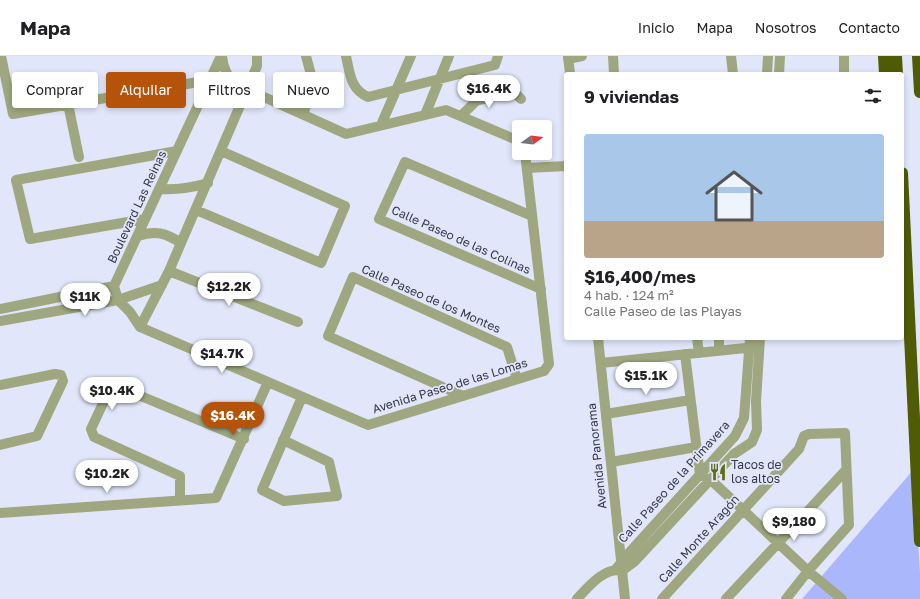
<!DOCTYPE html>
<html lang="es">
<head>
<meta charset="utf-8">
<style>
  body { margin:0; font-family:"Golos Text",sans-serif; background:#f2f2f2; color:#202124; height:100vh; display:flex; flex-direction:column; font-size:15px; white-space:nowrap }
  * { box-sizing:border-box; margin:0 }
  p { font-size:13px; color:#757577 }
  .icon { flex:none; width:22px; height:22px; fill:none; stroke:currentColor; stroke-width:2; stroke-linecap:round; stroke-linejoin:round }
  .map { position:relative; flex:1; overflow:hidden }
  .sheet { position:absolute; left:564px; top:16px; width:340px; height:268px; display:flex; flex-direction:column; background:#fff; border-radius:4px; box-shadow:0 2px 6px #0003 }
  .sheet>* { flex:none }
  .hud { position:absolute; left:12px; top:16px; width:380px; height:36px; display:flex; gap:8px }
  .needle { width:26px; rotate:75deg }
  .fabs { position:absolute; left:512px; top:64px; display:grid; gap:8px }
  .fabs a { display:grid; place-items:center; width:40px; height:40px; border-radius:4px; background:#fff; box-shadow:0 2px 6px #0003; font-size:20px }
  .price { position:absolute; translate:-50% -34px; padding:0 9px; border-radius:14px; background:#fff; color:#222; font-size:13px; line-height:26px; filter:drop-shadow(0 1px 2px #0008) }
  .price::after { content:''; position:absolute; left:50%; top:24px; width:12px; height:9px; margin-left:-6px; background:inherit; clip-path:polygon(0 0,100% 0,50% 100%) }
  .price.on { background:#b45309; color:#fff }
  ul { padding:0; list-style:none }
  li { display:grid; align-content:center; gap:8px; height:212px; padding:0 20px }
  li+li { border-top:1px solid #e0e0e0 }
  li span { display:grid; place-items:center; height:124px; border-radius:4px; color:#555 }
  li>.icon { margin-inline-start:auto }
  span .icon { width:72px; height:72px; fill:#fffc; stroke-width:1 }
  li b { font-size:17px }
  h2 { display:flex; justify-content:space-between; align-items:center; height:48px; padding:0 20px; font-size:17px }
  .chip { padding:0 14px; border-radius:4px; background:#fff; box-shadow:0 2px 6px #0003; font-size:14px; line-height:36px }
  .chip.on { background:#b45309; color:#fff }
  header { display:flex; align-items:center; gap:24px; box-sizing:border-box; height:56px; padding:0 20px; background:#fff; border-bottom:1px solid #e0e0e0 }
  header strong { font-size:19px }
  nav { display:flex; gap:22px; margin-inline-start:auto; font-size:14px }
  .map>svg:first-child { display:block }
</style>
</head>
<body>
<header>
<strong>Mapa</strong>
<nav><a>Inicio</a><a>Mapa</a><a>Nosotros</a><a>Contacto</a></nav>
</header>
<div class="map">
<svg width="920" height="543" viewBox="0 0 920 543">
  <rect width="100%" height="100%" fill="#e1e6fa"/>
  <path fill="#aab8fb" d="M914 413 920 517V543H802Z"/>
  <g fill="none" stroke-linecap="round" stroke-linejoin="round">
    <path stroke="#9ea77f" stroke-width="10" d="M1 0 13 58 210 24
      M222 0C223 12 227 19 235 28L346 78 446 54 519 85
      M346 0C350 17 350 33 368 41L495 9 498 0
      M568 0 570 18
      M613 0 614 18
      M731 0 733 18
      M844 0V18
      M568 3 582 0
      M767 18 768 0
      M779 18 780 0
      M68 48 79 101
      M303 58 314 30 306 0
      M425 59 449 0
      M461 60 476 45 513 35 521 43
      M381 69 411 0
      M527 112 566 110
      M159 133C176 134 191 132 208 127
      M196 154 321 207 345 150 221 95
      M532 160 405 106 379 163 541 233
      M145 163 30 183 16 124 177 95
      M138 180C155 174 166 177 181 187
      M169 215 298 266
      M114 230 118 244 130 256 140 271 368 369 544 315 549 308 525 97
      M114 230 221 0
      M0 253 114 230
      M0 265 118 244 162 229
      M140 271 169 215 257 10V0
      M598 282 625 543
      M697 282 699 297
      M719 295V282
      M685 298 700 419 711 424 808 515 842 543
      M601 307 755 291
      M0 329 55 318 61 319 63 325 37 380 0 389
      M463 340 328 280 353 221 507 291 517 323
      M606 358 690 344
      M283 384 329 406 337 440 284 445 262 434 302 341
      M611 406 696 391
      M180 444V420L94 381 91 373 112 328 244 383
      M0 457 216 442 268 326
      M616 513 627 499 735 380 744 362 750 282
      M577 543C589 530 603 512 623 514L634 506 734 398 752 386 757 374 756 345 760 282
      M662 543 799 393 804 380 809 378 845 377 849 469 808 515 786 543
      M726 543 846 414"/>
    <path stroke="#505b06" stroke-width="12" d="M884 0 885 18
      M896 0 897 18
      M918 0 920 36
      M902 117 920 485"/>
  </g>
  <defs>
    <g id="restaurant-bare" transform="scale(1.38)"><path d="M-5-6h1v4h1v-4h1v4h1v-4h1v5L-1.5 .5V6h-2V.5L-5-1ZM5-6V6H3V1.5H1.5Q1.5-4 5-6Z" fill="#616e17" stroke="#e1e6fa" stroke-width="2.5" paint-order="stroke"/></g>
  </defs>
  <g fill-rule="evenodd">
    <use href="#restaurant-bare" x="718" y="416"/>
  </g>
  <g text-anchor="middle" stroke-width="3.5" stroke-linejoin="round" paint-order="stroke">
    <g font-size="12" fill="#353844" stroke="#e1e6fa">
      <text transform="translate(137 151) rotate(-65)" y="4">Boulevard Las Reinas</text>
      <text transform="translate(461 184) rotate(24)" y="4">Calle Paseo de las Colinas</text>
      <text transform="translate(431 243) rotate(24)" y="4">Calle Paseo de los Montes</text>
      <text transform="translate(450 330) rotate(-17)" y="4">Avenida Paseo de las Lomas</text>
      <text transform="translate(597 400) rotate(-96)" y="4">Avenida Panorama</text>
      <text transform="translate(674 426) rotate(-48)" y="4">Calle Paseo de la Primavera</text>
      <text transform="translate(699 483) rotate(-48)" y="4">Calle Monte Aragón</text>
    </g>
    <g font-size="12" fill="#353844" stroke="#e1e6fa" text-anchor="start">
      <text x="731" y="413">Tacos de<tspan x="731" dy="14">los altos</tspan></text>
    </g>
  </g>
</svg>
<div class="fabs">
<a><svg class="needle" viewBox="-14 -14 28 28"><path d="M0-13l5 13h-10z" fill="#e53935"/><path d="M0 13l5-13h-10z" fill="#757577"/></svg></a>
</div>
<b class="price" style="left:489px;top:53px">$16.4K</b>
<b class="price" style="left:229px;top:251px">$12.2K</b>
<b class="price" style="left:85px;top:261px">$11K</b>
<b class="price" style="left:222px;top:318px">$14.7K</b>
<b class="price" style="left:646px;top:340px">$15.1K</b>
<b class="price" style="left:112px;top:355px">$10.4K</b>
<b class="price on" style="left:233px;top:380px">$16.4K</b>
<b class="price" style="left:107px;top:438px">$10.2K</b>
<b class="price" style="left:794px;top:486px">$9,180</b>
<div class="hud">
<a class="chip">Comprar</a>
<a class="chip on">Alquilar</a>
<a class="chip">Filtros</a>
<a class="chip">Nuevo</a>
</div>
<section class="sheet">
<h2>9 viviendas<svg class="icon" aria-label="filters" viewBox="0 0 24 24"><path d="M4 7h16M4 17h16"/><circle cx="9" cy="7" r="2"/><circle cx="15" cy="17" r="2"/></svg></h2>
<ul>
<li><span style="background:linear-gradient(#a9c7e8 70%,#b9a48a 0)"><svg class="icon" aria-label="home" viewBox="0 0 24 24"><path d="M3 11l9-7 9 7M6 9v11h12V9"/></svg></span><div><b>$16,400/mes</b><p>4 hab. · 124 m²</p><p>Calle Paseo de las Playas</p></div></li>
</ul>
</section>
</div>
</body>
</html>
